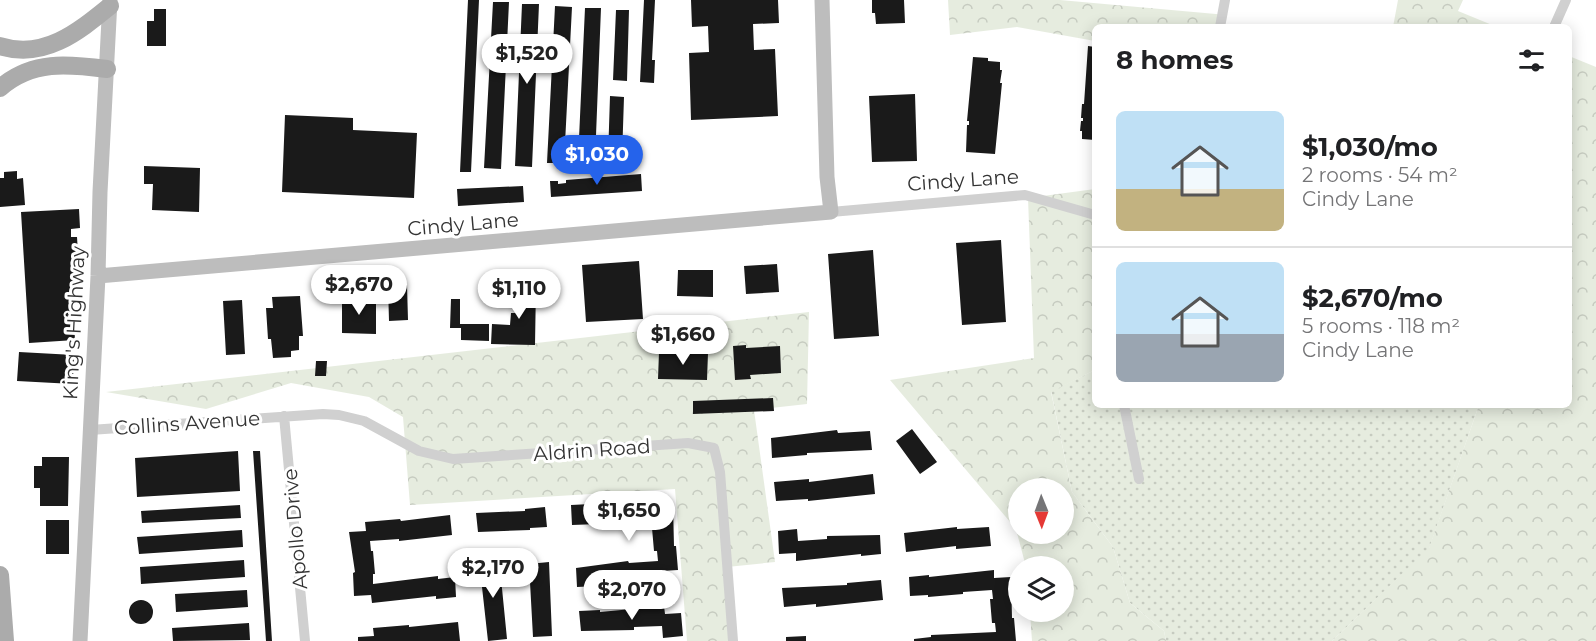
<!DOCTYPE html>
<html lang="en">
<head>
<meta charset="utf-8">
<style>
  body { margin:0; font-family:Montserrat,sans-serif; background:#f6f6f6; color:#202124; height:100vh; display:flex; flex-direction:column; font-size:22px; white-space:nowrap }
  * { box-sizing:border-box; margin:0 }
  p { font-size:20px; color:#757577 }
  .icon { flex:none; width:33px; height:33px; fill:none; stroke:currentColor; stroke-width:2; stroke-linecap:round; stroke-linejoin:round }
  .map { position:relative; flex:1; overflow:hidden }
  .side { position:absolute; left:1092px; top:24px; width:480px; height:384px; display:flex; flex-direction:column; background:#fff; border-radius:9px; box-shadow:0 3px 15px #0003 }
  .side>* { flex:none }
  .needle { width:39px; rotate:179deg }
  .controls { position:absolute; left:1008px; top:478px; display:grid; gap:12px }
  .controls a { display:grid; place-items:center; width:66px; height:66px; border-radius:50%; background:#fff; box-shadow:0 3px 15px #0003; font-size:30px }
  .price { position:absolute; translate:-50% -51px; padding:0 14px; border-radius:21px; background:#fff; color:#222; font-size:20px; line-height:39px; filter:drop-shadow(0 2px 3px #0008) }
  .price::after { content:''; position:absolute; left:50%; top:36px; width:18px; height:14px; margin-left:-9px; background:inherit; clip-path:polygon(0 0,100% 0,50% 100%) }
  .price.active { background:#2563eb; color:#fff }
  ul { padding:0; list-style:none }
  li { display:flex; align-items:center; gap:18px; height:150px; padding:0 24px }
  li+li { border-top:2px solid #e0e0e0 }
  li span { display:grid; place-items:center; flex:none; width:168px; height:120px; border-radius:9px; color:#555 }
  li>.icon { margin-inline-start:auto }
  span .icon { width:72px; height:72px; fill:#fffc; stroke-width:1 }
  li b { font-size:26px }
  h2 { display:flex; justify-content:space-between; align-items:center; height:72px; padding:0 24px; font-size:26px }
  .map>svg:first-child { display:block }
</style>
</head>
<body>
<div class="map">
<svg width="1596" height="641" viewBox="0 0 1596 641">
  <defs>
    <pattern id="grass-dots" width="8" height="8" patternUnits="userSpaceOnUse" patternTransform="scale(1.5)"><rect width="8" height="8" fill="#e6ecdf"/><path d="M2 2h.1M6 6h.1" fill="none" stroke="#c6cbc0" stroke-width="1.8" stroke-linecap="round"/></pattern>
    <pattern id="forest-crowns" width="20" height="18" patternUnits="userSpaceOnUse" patternTransform="scale(1.5)"><rect width="20" height="18" fill="#e6ecdf"/><path d="M2 6a3 3 0 1 1 6 0M12 15a3 3 0 1 1 6 0" fill="none" stroke="#c6cbc0"/></pattern>
  </defs>
  <rect width="100%" height="100%" fill="#fff"/>
  <path fill="url(#grass-dots)" d="M1095 370V405H1479L1429 549 1332 641H1166L1164 631 1130 603 1113 547 1072 492 1051 391Z"/>
  <path fill="url(#forest-crowns)" fill-rule="evenodd" d="M948 0H1060L1227 15 1223 27H1095V41L1017 27 950 35Z
    M1398 0H1463L1458 11 1497 27H1393Z
    M1569 56 1596 67V641H1332L1429 548 1479 405H1569Z
    M1095 189V370L1051 392 1072 492 1113 547 1130 603 1164 631 1166 641H1032L1030 612H1064V567H1026L1016 529 890 380 1034 358 1028 198ZM1018 489H1064V534H1018Z
    M809 312 807 404 754 410 775 562 727 567 734 641H687L675 489 410 505 403 417 369 397 291 383 206 409 106 392Z"/>
  <path fill="#1a1a1a" d="M468 0H479L471 172H460Z
    M644 0H655L652 60H655L654 83 640 82Z
    M691 0H778L779 23 753 24 754 50 775 49 778 116 691 120 689 53 709 52 708 26 692 27Z
    M872 0H904L905 23 876 24 875 13H872Z
    M493 2H509L501 169 484 168Z
    M522 4H539L532 167 515 166Z
    M555 6 572 7 564 163H547Z
    M585 8H601L595 161 578 160Z
    M154 9H166V46H147V21H154Z
    M616 10H629L627 81 613 80Z
    M1088 46 1095 47V140L1082 139V131H1080L1081 121H1083V118H1081L1082 104H1084Z
    M973 57 988 58V61L1000 62V70H1002L1000 83H1002L995 154 966 152 967 125H969V121H967Z
    M915 94 917 161 872 162 869 96Z
    M610 96 624 97 622 158H608Z
    M285 115 353 118V130L417 133 414 198 282 192Z
    M144 166 200 168 199 212 152 210 153 184H144Z
    M17 171V179L23 178 25 205 0 207V178H4V172Z
    M641 174 642 191 551 197 550 181H558V184L566 183V180Z
    M523 186 524 202 458 206 457 189Z
    M79 209 80 228 71 229V237H77L80 286 72 287 75 340 29 343 21 212Z
    M1001 240 1006 322 962 325 956 243Z
    M873 250 879 336 834 339 828 254Z
    M639 261 643 319 586 322 582 265Z
    M777 264 779 292 746 294 744 266Z
    M678 270H713V297L677 296Z
    M517 284 536 285 535 345 491 344 492 324 510 325 511 313H516Z
    M407 285 408 320 389 321 388 286Z
    M300 296 303 336H299V350L291 351V357L273 358 271 339H268L266 308H273L272 297Z
    M342 298 376 299V334L342 333Z
    M451 299H460V324H489V341L461 340V328H450Z
    M242 300 245 354 226 355 223 301Z
    M746 345V348L780 346 781 373 750 375 751 379 735 380 733 346Z
    M19 352 74 355 73 384 17 381Z
    M659 352 708 353 707 380 658 379Z
    M316 361H327L326 376H315Z
    M773 398 774 411 693 414V401Z
    M912 429 937 462 920 474 896 441Z
    M837 430 838 433 870 431 872 450 807 453V455L772 458 771 438Z
    M238 451 240 491 137 497 135 458Z
    M253 451H260L272 641H266Z
    M42 457H69L68 506H40V488H34V466H42Z
    M873 474 875 494 808 501V499L776 501 774 482 809 479V482Z
    M655 498 656 507 673 505 674 546H676L678 570 662 571 663 580 598 584V586L577 587 576 568 628 561 629 563 658 561 657 551H654L652 528 655 527 654 518 625 521V523L572 525 571 505 591 504V506Z
    M240 505 241 518 142 523 141 511Z
    M545 507 547 527 530 528V530L478 532 476 513 525 511V509Z
    M450 515 452 535 399 541V539L370 541 371 551H373L375 574H373V584L438 576V579L455 577 456 597 436 599V596L372 603 371 595 354 596 353 573 355 572 349 532 366 531 365 522 400 519 401 521Z
    M46 520H69V554H46Z
    M957 527V529L989 527 991 546 956 549V546L906 552 904 533Z
    M797 529 798 541 827 539V536L880 535 881 554 861 556V554L796 561V553L779 554 778 531Z
    M242 530 243 547 139 554 137 537Z
    M499 558 507 639 488 641 479 560Z
    M244 560 245 577 141 584 140 567Z
    M549 562 552 636 533 637 529 564Z
    M994 570V578L1011 577 1012 618H1014L1016 641H914V639L931 637V635L996 632 995 623H992L990 599H993L992 590 963 592V594L928 597V595L910 596 909 577 929 575V577Z
    M881 580 883 600 816 607V604L784 607 782 588 847 585V583Z
    M247 590 248 607 176 612 175 594Z
    M129 612a12 12 0 1 1 24 0a12 12 0 1 1-24 0Z
    M664 606 665 614 681 613 683 636 663 638 662 626 634 627V630L581 631 579 611 600 610V612Z
    M458 622 460 641H358V637L374 636 373 628 409 625V627Z
    M249 623 250 640 173 641 172 628Z
    M806 636V641H786V637Z"/>
  <g fill="none" stroke-linecap="round" stroke-linejoin="round">
    <path stroke="#d0d0d0" stroke-width="10" d="M1220 27 1225 0
      M1554 27 1566 0
      M831 212 1025 195 1095 215
      M1124 405 1139 479
      M284 416 305 641
      M90 430 323 414 339 415 364 421 419 451 453 459 688 443 714 448 720 472 733 641"/>
    <path stroke="#bdbdbd" stroke-width="15" d="M98 276 831 212 827 177 822 0
      M80 641 98 276 100 192 110 0"/>
    <path stroke="#ababab" stroke-width="18" d="M0 46C44 60 78 32 110 6
      M0 88C32 60 68 64 107 69
      M0 575 5 641"/>
  </g>
  <g text-anchor="middle" stroke-width="6" stroke-linejoin="round" paint-order="stroke">
    <g font-size="20" fill="#333" stroke="#fff">
      <text transform="translate(963 180) rotate(-4)" y="7">Cindy Lane</text>
      <text transform="translate(463 224) rotate(-5)" y="7">Cindy Lane</text>
      <text transform="translate(74 323) rotate(-87)" y="7">King's Highway</text>
      <text transform="translate(187 423) rotate(-4)" y="7">Collins Avenue</text>
      <text transform="translate(592 450) rotate(-4)" y="7">Aldrin Road</text>
      <text transform="translate(295 529) rotate(-95)" y="7">Apollo Drive</text>
    </g>
  </g>
</svg>
<div class="controls">
<a><svg class="needle" viewBox="-14 -14 28 28"><path d="M0-13l5 13h-10z" fill="#e53935"/><path d="M0 13l5-13h-10z" fill="#757577"/></svg></a>
<a><svg class="icon" aria-label="layers" viewBox="0 0 24 24"><path d="M12 4l9 5-9 5-9-5zM3 14l9 5 9-5"/></svg></a>
</div>
<b class="price" style="left:527px;top:85px">$1,520</b>
<b class="price active" style="left:597px;top:186px">$1,030</b>
<b class="price" style="left:359px;top:316px">$2,670</b>
<b class="price" style="left:519px;top:320px">$1,110</b>
<b class="price" style="left:683px;top:366px">$1,660</b>
<b class="price" style="left:629px;top:542px">$1,650</b>
<b class="price" style="left:493px;top:599px">$2,170</b>
<b class="price" style="left:632px;top:621px">$2,070</b>
<section class="side">
<h2>8 homes<svg class="icon" aria-label="filters" viewBox="0 0 24 24"><path d="M4 7h16M4 17h16"/><circle cx="9" cy="7" r="2"/><circle cx="15" cy="17" r="2"/></svg></h2>
<ul>
<li><span style="background:linear-gradient(#bfe0f5 65%,#c2b280 0)"><svg class="icon" aria-label="home" viewBox="0 0 24 24"><path d="M3 11l9-7 9 7M6 9v11h12V9"/></svg></span><div><b>$1,030/mo</b><p>2 rooms · 54 m²</p><p>Cindy Lane</p></div></li>
<li><span style="background:linear-gradient(#bfe0f5 60%,#9aa5b1 0)"><svg class="icon" aria-label="home" viewBox="0 0 24 24"><path d="M3 11l9-7 9 7M6 9v11h12V9"/></svg></span><div><b>$2,670/mo</b><p>5 rooms · 118 m²</p><p>Cindy Lane</p></div></li>
</ul>
</section>
</div>
</body>
</html>
